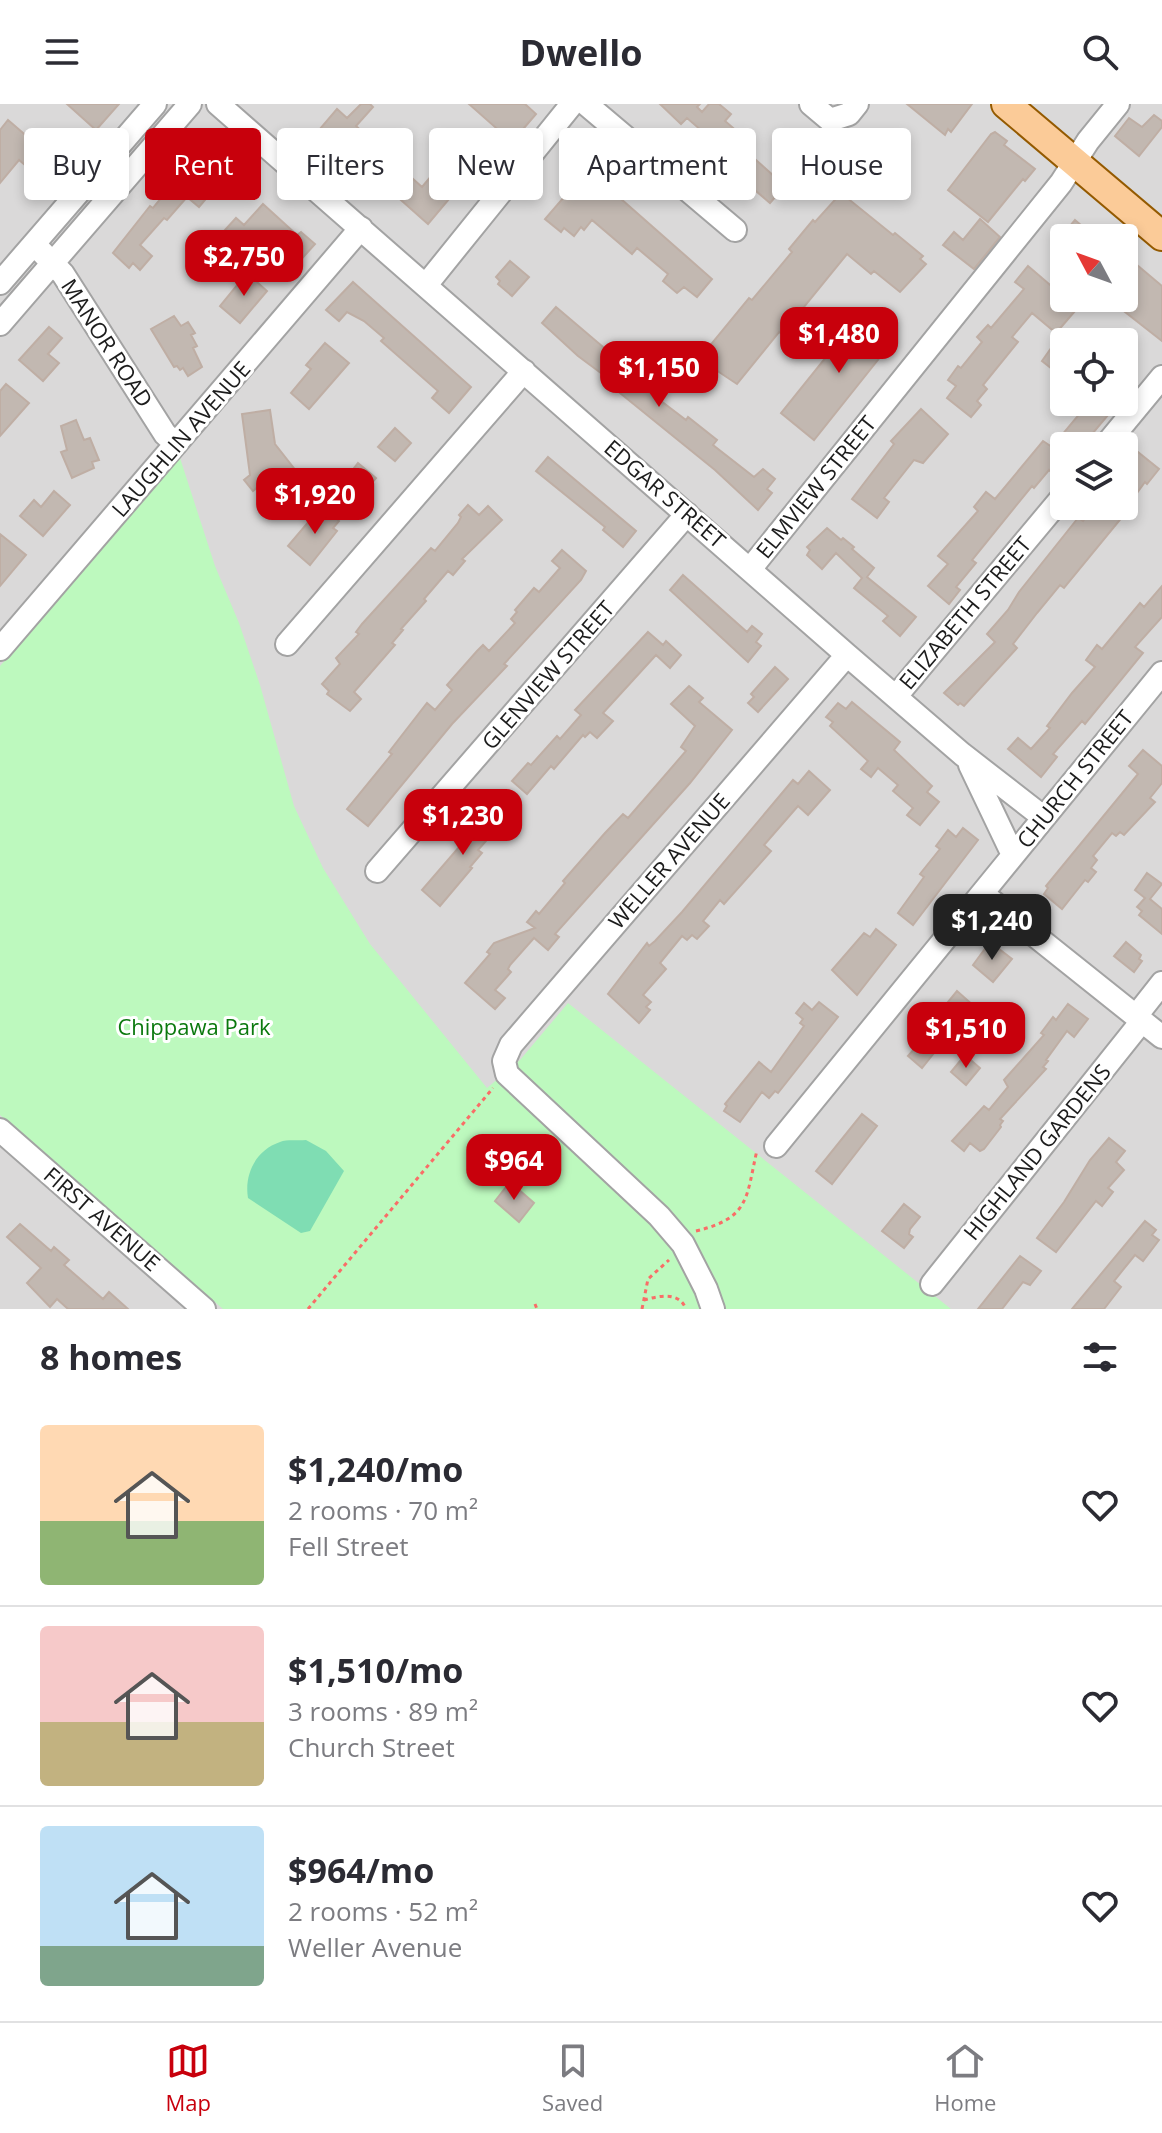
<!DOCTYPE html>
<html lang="en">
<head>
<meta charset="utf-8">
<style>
  body { margin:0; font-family:"Open Sans",sans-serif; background:#f2f2f3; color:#2b2b33; height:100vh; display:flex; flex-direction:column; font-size:30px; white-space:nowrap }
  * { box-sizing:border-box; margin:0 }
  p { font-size:26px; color:#7c7c81 }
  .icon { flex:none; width:44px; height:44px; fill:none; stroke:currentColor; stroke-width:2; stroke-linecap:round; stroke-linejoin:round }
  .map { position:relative; height:1205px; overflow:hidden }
  .drawer { display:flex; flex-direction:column; background:#fff; flex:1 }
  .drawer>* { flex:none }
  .hud { position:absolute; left:24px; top:24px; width:1114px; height:72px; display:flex; gap:16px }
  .needle { width:52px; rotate:311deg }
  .controls { position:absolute; left:1050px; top:120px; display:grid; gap:16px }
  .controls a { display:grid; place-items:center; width:88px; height:88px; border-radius:8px; background:#fff; box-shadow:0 4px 12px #0003; font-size:40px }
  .price { position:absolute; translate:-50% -68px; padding:0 18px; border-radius:16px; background:#c8000c; color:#fff; font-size:26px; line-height:52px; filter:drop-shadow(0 2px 4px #0008) }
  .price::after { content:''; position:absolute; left:50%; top:48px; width:24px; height:18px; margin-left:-12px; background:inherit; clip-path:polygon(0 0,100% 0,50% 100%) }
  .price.active { background:#222; color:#fff }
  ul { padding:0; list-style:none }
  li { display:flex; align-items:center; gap:24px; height:200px; padding:0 40px }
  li+li { border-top:2px solid #e1e1e2 }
  li span { display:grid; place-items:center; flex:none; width:224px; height:160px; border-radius:8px; color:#555 }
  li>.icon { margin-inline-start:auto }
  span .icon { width:96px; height:96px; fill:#fffc; stroke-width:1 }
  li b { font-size:34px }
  h2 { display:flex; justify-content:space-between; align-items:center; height:96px; padding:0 40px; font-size:34px }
  .chip { padding:0 28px; border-radius:8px; background:#fff; box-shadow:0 4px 12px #0003; font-size:28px; line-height:72px }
  .chip.active { background:#c8000c; color:#fff }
  header { display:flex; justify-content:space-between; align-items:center; height:104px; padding:0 40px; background:#fff; font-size:36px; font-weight:700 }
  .tabs { display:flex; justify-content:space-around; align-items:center; height:112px; border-top:2px solid #e1e1e2; background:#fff; font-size:22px; color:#7c7c81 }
  .tabs a { display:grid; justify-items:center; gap:4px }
  .tabs .active { color:#c8000c }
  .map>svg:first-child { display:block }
</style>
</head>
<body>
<header><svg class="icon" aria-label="menu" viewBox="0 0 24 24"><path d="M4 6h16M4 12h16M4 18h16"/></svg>Dwello<svg class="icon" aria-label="search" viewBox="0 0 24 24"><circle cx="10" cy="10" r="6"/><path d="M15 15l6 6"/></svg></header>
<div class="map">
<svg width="1162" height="1205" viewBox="0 0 1162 1205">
  <rect width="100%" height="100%" fill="#eee9e1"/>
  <path fill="#dad9d9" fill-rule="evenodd" d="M0 0H1162V1205H0ZM1064 134H1124V194H1064ZM1064 238H1124V298H1064ZM1064 342H1124V402H1064Z"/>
  <path fill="#bdf9be" d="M180 354 215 462 239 519 260 581 294 702 323 764 370 840 487 984 520 956 568 899 951 1205H223L0 1011V562Z"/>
  <path fill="#7fddb3" d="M306 1036 326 1047 344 1067 310 1127 301 1129 248 1094C244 1070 256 1046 280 1038 287 1035 298 1037 306 1036Z"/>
  <path fill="#c2b8b1" stroke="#bfaea4" stroke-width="2" d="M67 0H119L96 26Z
    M361 0H370L373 3 356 22 364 29 347 48 319 26 337 5 347 14Z
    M469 0H525L536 10 512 38Z
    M660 0H700L697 3 702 8 709 0H719L731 10 725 17 740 30 737 34 750 45 747 48 775 73 784 62 794 71 770 99 742 75 746 70 722 49 724 46 687 14 681 20Z
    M907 0H972L951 28 948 25 945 31Z
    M1154 11 1162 17V23L1139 52 1115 32 1129 14 1142 23Z
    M8 16 45 48 31 66 19 56 0 79V26Z
    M995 28 1007 37 1004 41 1035 65 1025 77 1023 75 988 118 948 86 991 30Z
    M383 48 422 83 433 70 455 88 428 120 367 66Z
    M214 52 230 66 199 103 187 93 167 116 164 114 140 141 152 152 140 166 133 159 129 164 113 149 150 102 153 104 172 81 170 79 183 63 187 67 195 57 204 65Z
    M590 63 615 83 612 87 712 175 697 193 684 183 677 189 663 177 668 170 637 144 632 150 592 116 584 126 581 123 574 132 564 124 561 128 545 115Z
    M841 89 893 131 895 129 923 152 920 155 926 160 900 188 874 167 871 170 847 150 782 230 779 228 737 280 716 266 710 274 694 261 749 194 752 196 792 148 789 145 813 116 815 118Z
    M263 100 297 131 301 128 315 140 297 160 261 128 256 133 250 127 239 139 225 126 236 114 244 121Z
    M980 115 1000 133 974 165 943 141 954 128 963 136Z
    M1075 116 1096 134H1060Z
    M1124 150 1162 182V237L1120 204 1124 199Z
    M510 157 529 173 512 192 498 180 500 177 496 173Z
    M1028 162 1056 186 1064 176V194H1074L1081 200 1056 229 1032 209 1012 233 1018 238 983 281 987 285 977 297 981 301 971 313 947 294 956 282 948 276 958 262 961 264 982 238 977 233 988 221 991 224 1024 185 1015 178Z
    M247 169 267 187 240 219 220 202Z
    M353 178 471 283 449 309 432 294 438 287 381 237 384 234 364 217 347 208 339 217 326 206Z
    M556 203 616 254 618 252 639 269 635 274 644 284 686 316 688 313 717 336 713 341 754 373 763 365 775 375 767 385 772 389 758 406 715 366 610 281 613 278 578 252 542 219Z
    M864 206 893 228 888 233 893 237 814 336 781 309Z
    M174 212 181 222 188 218 195 229 191 231 197 242 193 244 202 263 188 272 183 264 180 266 177 262 174 263 151 225Z
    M49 223 62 234 48 250 59 259 43 277 19 256Z
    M325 239 349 259 309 305 291 289 311 265 306 261Z
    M1054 240 1064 248V258L1056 268 1042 257Z
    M6 280 29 299 0 332V287Z
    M1071 298H1119L1092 330 1095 332 1089 342H1064V367L1058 374 1049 366 1034 384 1032 382 972 456 976 459 956 483 960 486 949 500 928 482 948 460 938 452 978 407 974 403 986 388 995 395 1043 337 1052 343 1082 307Z
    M921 305 948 330 923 359 914 356 884 394 889 398 877 414 852 395 894 340 891 337Z
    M270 306 275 340 304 377 280 396 265 377 253 387 244 376 250 371 242 310Z
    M76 316 84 336 90 334 99 356 92 358 94 364 72 374 61 348 67 346 61 322Z
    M395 324 411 339 395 357 378 343Z
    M1133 344 1159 365 1147 380 1145 378 1121 411 1123 412 1064 484 1060 481 1037 509 1013 540 1017 544 964 602 960 599 958 601 944 589 995 538 987 530 1008 506 1019 488 1078 414 1083 417 1095 402H1124V355Z
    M548 353 636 427 623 443 603 426 605 423 536 367Z
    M358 359 376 374 369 382 372 385 362 397 341 381Z
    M54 387 70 401 43 432 20 412 34 396 41 403Z
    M468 401 479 411 488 402 502 416 462 455 465 457 453 471 448 467 424 495 426 497 401 525 403 526 392 539 395 541 354 588 361 595 350 607 327 590 329 587 322 580 340 560 336 554 359 530 356 528 362 520 431 444 435 447 458 419 461 413 459 411Z
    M322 402 339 417 333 424 337 427 310 461 288 442Z
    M827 424 841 436 843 434 854 443 852 445 874 464 867 473 916 513 900 532 883 517 888 512 854 484 862 474 836 449 822 465 807 451 810 446 807 443Z
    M0 430 26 451 0 482Z
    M562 446 586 467 581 476 504 560 507 562 452 620 368 722 347 705 392 650 389 648 427 599 435 606 452 586 447 581 477 547 483 541 489 547 515 519 511 515 517 508 515 506 534 484 539 488 560 464 552 457Z
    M683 471 747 528 752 522 762 530 756 538 761 542 748 558 670 486Z
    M1162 482V513L1135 543 1143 549 1085 620 1082 617 1053 650 1057 653 1041 673 1008 645 1018 634 1031 645 1050 624 1047 622 1072 589 1095 563 1086 556 1097 541 1102 545 1140 499 1144 503Z
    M648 528 663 541 666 537 681 551 670 564 656 551 603 609 613 617 597 634 590 628 585 633 583 631 554 665 551 662 527 690 512 677 528 659 531 661 557 632 560 635 581 611 575 606Z
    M775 563 788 575 758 608 748 599 754 593 751 590Z
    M689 582 703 594 699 598 732 626 690 679 555 830 559 833 548 846 534 834 510 861 508 865 511 868 495 886 505 894 495 905 465 879 490 850 487 848 494 839 535 824 527 818 536 807 539 810 565 779 563 777 605 729 623 710 628 714 686 647 681 643 695 622 671 600Z
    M852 598 900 638 894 646 932 682 927 688 939 698 920 721 907 711 913 704 893 687 898 681 878 664 871 673 861 665 868 657 830 622 833 618 826 613 838 599 846 605Z
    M1143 646 1162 662V679L1150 694 1155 698 1124 731 1120 728 1116 732 1112 729 1093 752 1097 756 1091 764 1096 768 1088 778 1085 776 1062 805 1044 790 1048 784 1046 782 1138 670 1129 662Z
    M809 667 830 686 808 711 798 702 764 741 771 747 724 800 720 796 703 817 709 822 697 835 692 831 687 836 682 832 660 859 666 865 643 891 651 898 646 903 650 906 639 919 608 890 647 839 649 842 655 837 682 808 793 676 798 680Z
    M491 701 506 714 478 746 482 749 470 763 472 764 440 802 422 786 473 727 470 725Z
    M963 724 978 736 913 821 898 809 924 773 920 770 940 745 936 742 948 726 956 733Z
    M1147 769 1162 780 1150 795 1162 805V830L1139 811 1142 807 1137 803 1145 794 1135 786Z
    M876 825 896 841 857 891 832 866 864 829 870 833Z
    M990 838 1012 855 993 878 973 861Z
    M1126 838 1141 851 1139 855 1142 857 1134 868 1114 852Z
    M957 887 974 902 955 924 944 915 949 909 943 904Z
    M819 898 838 913 778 989 775 987 769 994 762 988 740 1018 724 1007 727 1002 725 1000 759 958 771 968 804 922 800 919 803 915 796 909 804 899 812 906Z
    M1068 900 1088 915 1074 933 1067 927 1046 956 1048 957 1043 963 1046 965 1000 1015 1003 1017 1000 1021 1001 1023 984 1045 980 1047 970 1039 964 1047 952 1037 984 1002 989 1006 1008 983 1004 976 1044 931 1041 929 1053 913 1056 916Z
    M925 933 938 944 922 964 908 952Z
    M965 951 980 964 966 981 951 968Z
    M862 1010 877 1022 832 1080 816 1067Z
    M1109 1034 1125 1047 1116 1058 1124 1066 1108 1084 1113 1088 1102 1102 1096 1097 1056 1148 1037 1134 1064 1098 1090 1056Z
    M510 1078 534 1099 519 1118 495 1097Z
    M904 1100 920 1113 910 1125 909 1130 913 1133 904 1144 882 1127Z
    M1145 1117 1156 1126 1152 1131 1159 1136 1143 1157 1135 1151 1114 1177 1121 1183 1104 1205H1072Z
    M20 1120 51 1147 54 1143 69 1156 64 1161 103 1195 109 1188 128 1205H68L57 1195 50 1203 27 1179 41 1164 7 1133Z
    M1020 1152 1041 1167 1030 1181 1023 1178 1002 1205H978Z"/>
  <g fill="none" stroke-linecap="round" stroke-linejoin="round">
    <g stroke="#a3a3a3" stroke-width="26">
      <path id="minor" d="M218 0 847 551 962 650 1043 713
        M586 0 735 126
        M811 0 830 16 849 10 857 0
        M34 140 63 170 165 330 176 340
        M0 179 155 0
        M426 181 572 0
        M0 220 190 0
        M1105 342 1162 273
        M751 464 1061 79 1088 37 1118 0
        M287 540 524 267
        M0 545 361 124
        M897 591 1064 391
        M970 661 1013 751
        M377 767 687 410
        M983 790 1162 933
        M1136 912 1162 879
        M0 1026 204 1205
        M776 1042 1162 569
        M932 1180 1142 917
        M713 1205 706 1185 683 1140 659 1112 507 970 504 957 511 941 847 551"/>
    </g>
    <g stroke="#945a00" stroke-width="32">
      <path id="major" d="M1006 0 1162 132"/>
    </g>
    <path stroke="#f96d67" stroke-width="3" stroke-dasharray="4 4" stroke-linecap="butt" d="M696 1127C750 1114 746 1094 757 1046
      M644 1196C659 1192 679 1187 686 1205
      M535 1200 537 1205
      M308 1205 493 984
      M642 1205 648 1175 669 1156"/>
    <use href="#minor" stroke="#fff" stroke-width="22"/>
    <use href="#major" stroke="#fbcb98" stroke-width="28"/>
  </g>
  <g text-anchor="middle" stroke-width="6" stroke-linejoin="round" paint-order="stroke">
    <g font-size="22" fill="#1c1c1c" stroke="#fff">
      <text transform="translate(107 239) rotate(57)" y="8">MANOR ROAD</text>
      <text transform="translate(181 335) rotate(-49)" y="8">LAUGHLIN AVENUE</text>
      <text transform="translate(816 383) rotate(-51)" y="8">ELMVIEW STREET</text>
      <text transform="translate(665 390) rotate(41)" y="8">EDGAR STREET</text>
      <text transform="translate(965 509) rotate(-50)" y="8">ELIZABETH STREET</text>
      <text transform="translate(548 571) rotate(-49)" y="8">GLENVIEW STREET</text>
      <text transform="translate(1075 675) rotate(-51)" y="8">CHURCH STREET</text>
      <text transform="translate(669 757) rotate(-49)" y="8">WELLER AVENUE</text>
      <text transform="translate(1037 1048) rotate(-51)" y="8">HIGHLAND GARDENS</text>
      <text transform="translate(102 1115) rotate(41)" y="8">FIRST AVENUE</text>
    </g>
    <g font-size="22" fill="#0b790e" stroke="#fff">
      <text x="194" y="931">Chippawa Park</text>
    </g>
  </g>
</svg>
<div class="controls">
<a><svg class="needle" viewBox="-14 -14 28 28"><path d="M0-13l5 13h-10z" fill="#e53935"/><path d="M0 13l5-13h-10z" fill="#7c7c81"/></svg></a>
<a><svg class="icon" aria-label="locate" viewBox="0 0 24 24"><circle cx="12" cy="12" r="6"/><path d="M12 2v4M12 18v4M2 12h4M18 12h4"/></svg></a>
<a><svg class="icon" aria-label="layers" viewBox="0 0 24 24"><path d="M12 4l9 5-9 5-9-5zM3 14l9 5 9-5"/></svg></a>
</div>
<b class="price" style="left:244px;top:194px">$2,750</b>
<b class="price" style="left:839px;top:271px">$1,480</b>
<b class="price" style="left:659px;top:305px">$1,150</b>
<b class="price" style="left:315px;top:432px">$1,920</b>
<b class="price" style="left:463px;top:753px">$1,230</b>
<b class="price active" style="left:992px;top:858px">$1,240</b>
<b class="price" style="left:966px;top:966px">$1,510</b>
<b class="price" style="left:514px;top:1098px">$964</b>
<div class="hud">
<a class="chip">Buy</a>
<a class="chip active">Rent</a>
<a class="chip">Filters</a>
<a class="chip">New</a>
<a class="chip">Apartment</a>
<a class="chip">House</a>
</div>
</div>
<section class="drawer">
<h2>8 homes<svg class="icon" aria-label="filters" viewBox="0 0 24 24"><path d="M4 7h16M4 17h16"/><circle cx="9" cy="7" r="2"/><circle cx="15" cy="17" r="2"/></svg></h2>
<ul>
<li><span style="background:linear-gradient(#ffd9b3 60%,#8fb573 0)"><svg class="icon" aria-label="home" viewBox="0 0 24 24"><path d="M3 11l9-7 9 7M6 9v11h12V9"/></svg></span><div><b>$1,240/mo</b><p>2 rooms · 70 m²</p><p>Fell Street</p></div><svg class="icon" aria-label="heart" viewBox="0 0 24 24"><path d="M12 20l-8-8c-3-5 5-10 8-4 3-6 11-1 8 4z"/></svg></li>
<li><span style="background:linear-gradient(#f6c9c9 60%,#c2b280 0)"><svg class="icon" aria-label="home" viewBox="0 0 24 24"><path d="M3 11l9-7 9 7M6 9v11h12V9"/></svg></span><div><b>$1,510/mo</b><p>3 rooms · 89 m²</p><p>Church Street</p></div><svg class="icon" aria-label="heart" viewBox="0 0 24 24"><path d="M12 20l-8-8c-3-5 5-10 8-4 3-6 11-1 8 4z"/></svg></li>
<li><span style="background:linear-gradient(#bfe0f5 75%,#7fa58c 0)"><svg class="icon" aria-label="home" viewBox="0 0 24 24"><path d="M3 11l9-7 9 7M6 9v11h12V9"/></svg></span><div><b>$964/mo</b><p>2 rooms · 52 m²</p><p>Weller Avenue</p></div><svg class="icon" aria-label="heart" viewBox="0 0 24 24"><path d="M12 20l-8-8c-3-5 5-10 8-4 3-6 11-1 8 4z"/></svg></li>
</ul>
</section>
<nav class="tabs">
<a class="active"><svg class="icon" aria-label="map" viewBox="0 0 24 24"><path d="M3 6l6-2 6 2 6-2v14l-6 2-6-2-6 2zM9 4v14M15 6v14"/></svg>Map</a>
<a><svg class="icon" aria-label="saved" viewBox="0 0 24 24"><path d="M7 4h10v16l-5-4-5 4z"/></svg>Saved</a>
<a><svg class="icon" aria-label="home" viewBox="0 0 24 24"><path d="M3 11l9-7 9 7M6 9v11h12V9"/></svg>Home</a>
</nav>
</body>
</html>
